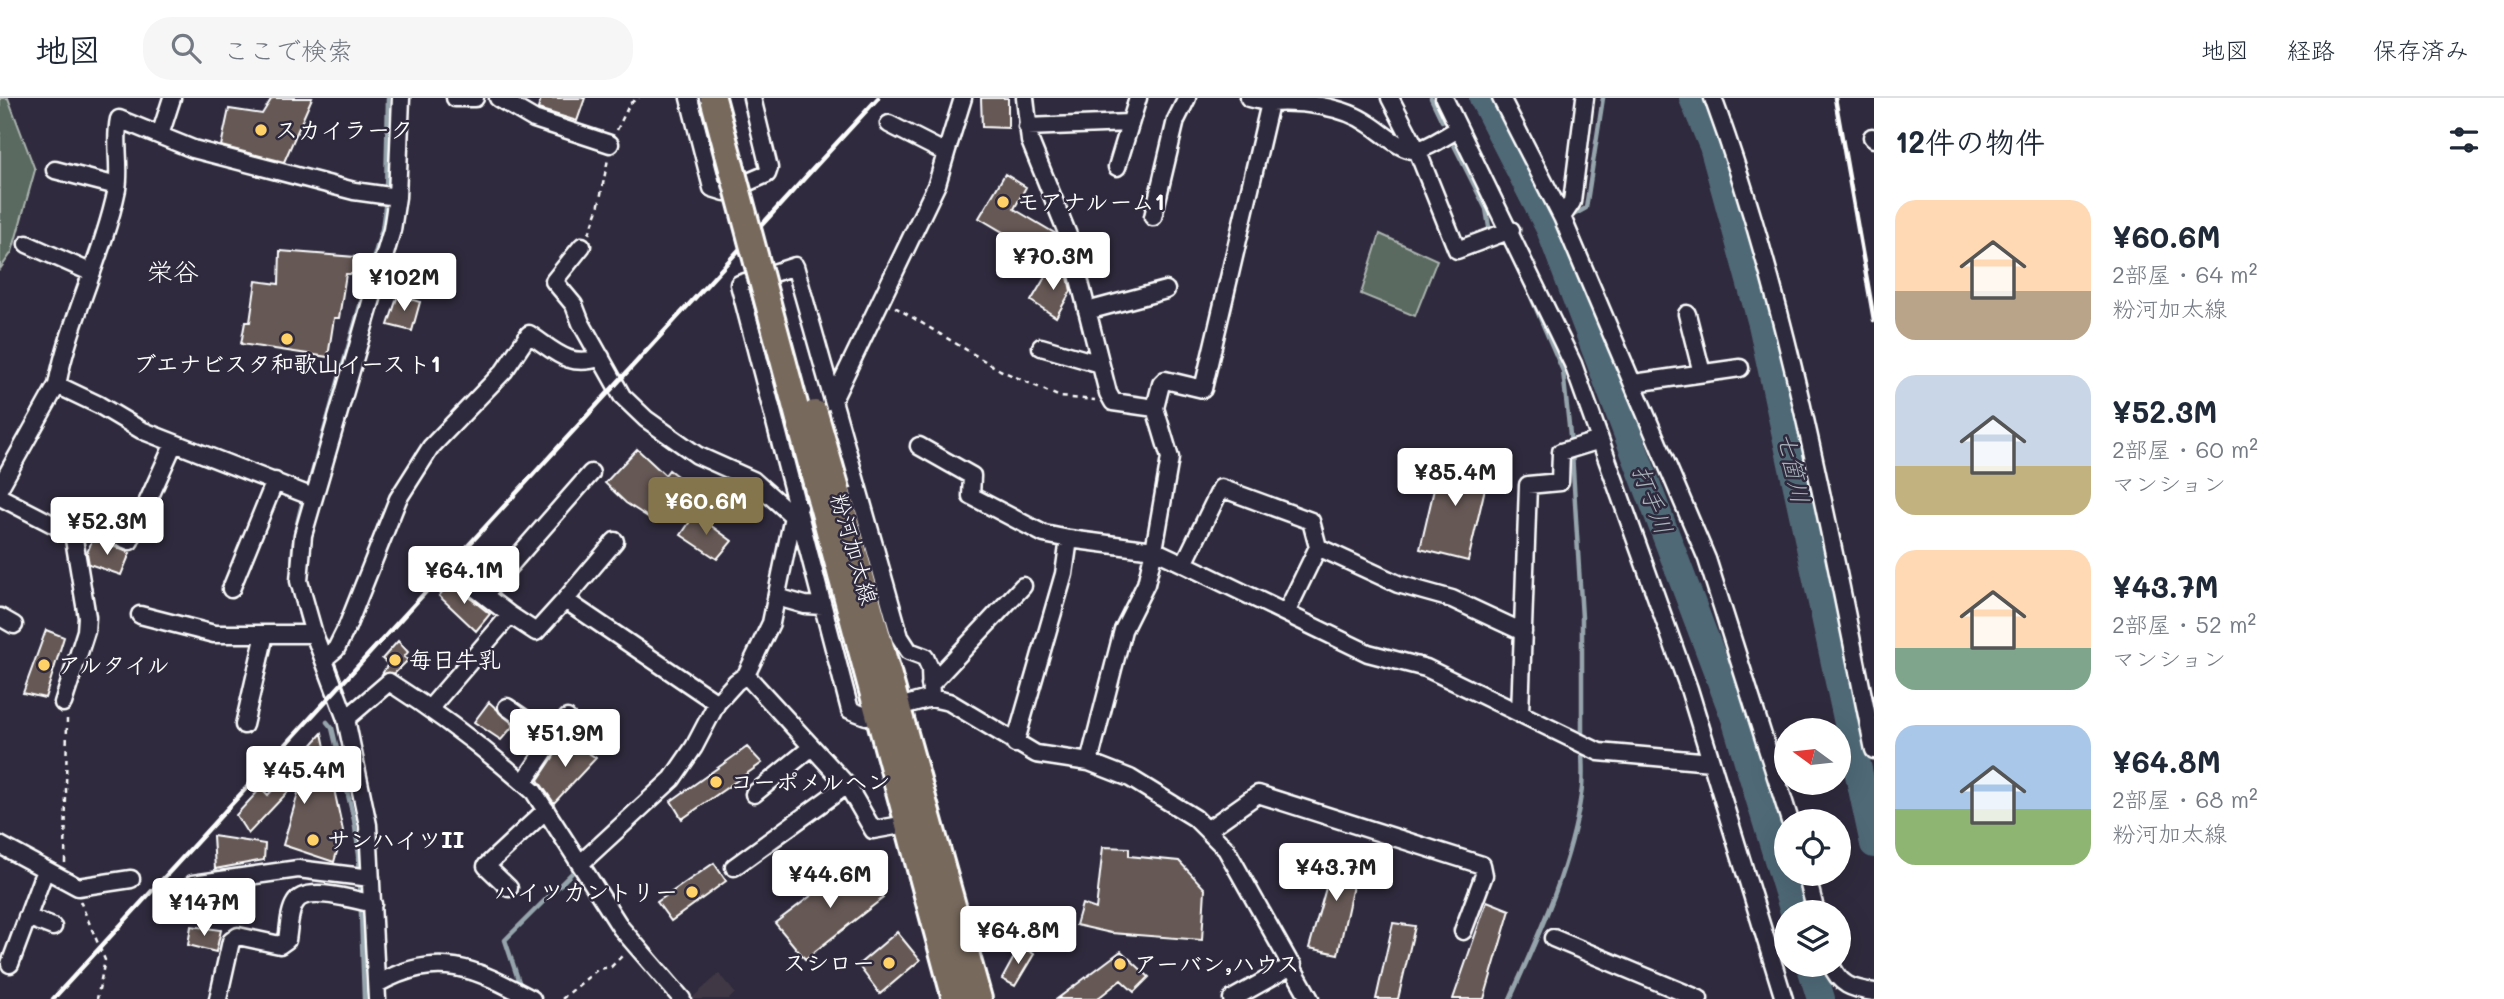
<!DOCTYPE html>
<html lang="ja">
<head>
<meta charset="utf-8">
<style>
  body { margin:0; font-family:Mali,"Klee One",sans-serif; background:#f6f6f7; color:#1f2937; height:100vh; display:flex; flex-direction:column; font-size:26px; white-space:nowrap }
  * { box-sizing:border-box; margin:0 }
  p { font-size:23px; color:#747a83 }
  .icon { flex:none; width:38px; height:38px; fill:none; stroke:currentColor; stroke-width:2; stroke-linecap:round; stroke-linejoin:round }
  .map { position:relative; flex:1; overflow:hidden }
  .side { display:flex; flex-direction:column; background:#fff; width:630px }
  .side>* { flex:none }
  .needle { width:46px; rotate:285deg }
  .fabs { position:absolute; left:1774px; top:620px; display:grid; gap:14px }
  .fabs a { display:grid; place-items:center; width:77px; height:77px; border-radius:50%; background:#fff; box-shadow:0 7px 28px #0002; font-size:35px }
  .price { position:absolute; translate:-50% -60px; padding:0 16px; border-radius:7px; background:#fff; color:#222; font-size:23px; line-height:46px; filter:drop-shadow(0 2px 4px #0008) }
  .price::after { content:''; position:absolute; left:50%; top:42px; width:21px; height:16px; margin-left:-10px; background:inherit; clip-path:polygon(0 0,100% 0,50% 100%) }
  .price.active { background:#84754c; color:#fff }
  ul { padding:0; list-style:none }
  li { display:flex; align-items:center; gap:21px; height:175px; padding:0 21px }
  li span { display:grid; place-items:center; flex:none; width:196px; height:140px; border-radius:21px; color:#555 }
  li>.icon { margin-inline-start:auto }
  span .icon { width:84px; height:84px; fill:#fffc; stroke-width:1 }
  li b { font-size:30px }
  h2 { display:flex; justify-content:space-between; align-items:center; height:84px; padding:0 21px; font-size:30px }
  header { display:flex; align-items:center; gap:42px; box-sizing:border-box; height:98px; padding:0 35px; background:#fff; border-bottom:2px solid #e0e1e3 }
  header strong { font-size:33px }
  nav { display:flex; gap:38px; margin-inline-start:auto; font-size:24px }
  .search { width:490px; height:63px; background:#f6f6f7; display:flex; align-items:center; gap:18px; box-sizing:border-box; padding:0 24px; border-radius:28px; color:#747a83; font-size:26px }
  main { display:flex; flex:1; min-height:0 }
  .map>svg:first-child { display:block }
</style>
</head>
<body>
<header>
<strong>地図</strong>
<div class="search"><svg class="icon" aria-label="search" viewBox="0 0 24 24"><circle cx="10" cy="10" r="6"/><path d="M15 15l6 6"/></svg>ここで検索</div>
<nav><a>地図</a><a>経路</a><a>保存済み</a></nav>
</header>
<main>
<div class="map">
<svg width="1874" height="901" viewBox="0 0 1874 901">
  <rect width="100%" height="100%" fill="#2f2a3d"/>
  <filter id="ink" filterUnits="userSpaceOnUse"><feTurbulence type="fractalNoise" baseFrequency=".0143" numOctaves="2"/><feDisplacementMap in="SourceGraphic" scale="14" xChannelSelector="R" yChannelSelector="G"/><feConvolveMatrix kernelMatrix="1 2 1 2 8 2 1 2 1" color-interpolation-filters="sRGB"/></filter>
  <g filter="url(#ink)">
    <path fill="#403844" d="M719 876 735 895 729 901H691Z"/>
    <path fill="#5a6a61" stroke="#acb4b0" stroke-width="2" d="M0 0H8L35 72 12 154 0 171Z
      M1380 136 1437 162 1415 218 1361 196Z"/>
    <g fill="none" stroke-linecap="round" stroke-linejoin="round">
      <path stroke="#96a5ad" stroke-width="4.5" d="M1431 0 1442 23
        M1453 45 1486 111 1489 129
        M386 94 388 0
        M1568 120 1586 110 1603 0
        M1550 131 1560 125
        M1525 185 1563 273 1571 346
        M1572 355 1582 520V640
        M311 378 382 131 386 102
        M302 525C289 477 289 453 302 406
        M327 624 332 630 354 722 359 757 364 901
        M520 887 505 842 575 772
        M1510 901C1539 836 1571 768 1581 697 1584 682 1582 665 1582 649"/>
      <path stroke="#506977" stroke-width="28" d="M1483 0 1550 131 1735 620 1794 814
        M1693 0 1713 48 1762 226 1874 746
        M1810 866 1821 901"/>
    </g>
    <path fill="#665955" stroke="#fff" stroke-width="2" d="M272 0H312L284 64 221 48 229 11 262 16Z
      M541 0H585L577 23 538 11Z
      M981 0H1008V30L982 29Z
      M1005 76 1026 89 1014 111 1056 136 1045 159 979 120Z
      M280 153 355 159 354 176H346L339 220H334L328 259 241 246 245 224H250L256 183 279 186Z
      M1051 169 1068 179 1071 193 1056 219 1031 203Z
      M398 197 420 204 412 233 388 227Z
      M637 351 665 377 669 372 685 384 654 423 626 405 605 385Z
      M1442 357 1490 369 1468 463 1420 451Z
      M695 416 732 443 717 461 681 437Z
      M93 440 130 455 121 477 89 466 87 455Z
      M450 484 490 516 476 533 439 498Z
      M46 532 64 539 45 600 23 595Z
      M398 543 408 554 404 559 408 562 395 575 382 576 388 566 382 561Z
      M489 604 514 627 501 642 474 624Z
      M322 635 343 733 334 764 283 747 303 678 248 736 236 717 261 690 268 697Z
      M566 640 596 660 554 705 538 682Z
      M747 649 762 665 682 721 671 703Z
      M213 738 265 746 264 762 215 771Z
      M1103 749 1129 750V758L1179 763 1205 791 1202 842 1111 835 1076 827 1082 806 1096 811Z
      M1337 751 1360 756 1338 856 1309 850Z
      M857 763 883 800 805 861 775 825Z
      M714 765 726 783 671 823 657 804Z
      M1487 803 1510 812 1484 901H1453Z
      M1393 825 1415 828 1398 901H1376Z
      M191 828 221 832 216 854 188 847Z
      M897 834 920 862 880 896 858 867Z
      M1020 848 1034 856 1015 888 1002 881Z
      M1121 853 1149 879 1134 894 1121 882 1097 901H1057Z"/>
    <g fill="none" stroke-linecap="round" stroke-linejoin="round">
      <g stroke="#fff" stroke-width="21">
        <path id="street" d="M455 0H475
          M498 0 534 21 610 46
          M689 0 712 90 725 94 767 76 769 70 752 0
          M1025 0 1030 43 1068 137 1108 295 1113 304 1155 310 1170 360 1154 452 1146 486 1123 532 1089 664
          M1249 0 1270 5
          M1390 0 1417 52 1457 152 1511 132
          M1444 0 1573 266 1689 591 1784 901
          M1501 0 1562 119 1707 461 1790 723
          M1713 0C1790 210 1829 434 1874 652
          M1027 29 1129 25
          M160 37 172 0
          M1872 39 1874 41
          M946 55 963 0
          M1117 69 1138 0
          M55 72 117 88
          M1153 119 1176 22 1187 0
          M1562 119 1572 104 1585 0
          M27 146 90 174
          M582 148 554 183 574 207 581 225 622 298 646 321 697 357 753 382 793 418
          M1087 213 1166 192
          M1687 216 1702 275
          M1041 249 1100 266
          M1634 285 1740 270
          M57 287C70 220 103 158 117 91 121 68 114 44 119 21L193 51 354 93 397 99
          M833 302 937 86 946 55 889 26
          M1155 310 1161 286 1165 282 1203 291 1270 5C1301 3 1344 8 1369 26 1381 33 1402 54 1416 52 1430 50 1446 37 1459 31
          M919 348 972 378 971 398 1044 436 1069 441 1064 476 1015 646
          M0 389 57 287 99 307 141 332 313 399
          M0 399 62 431 84 424 130 443 174 345
          M1069 441 1154 452 1184 466 1221 390 1311 423 1318 449
          M1184 466 1368 555 1426 570 1599 654 1711 664
          M458 477 510 517
          M231 491 275 383
          M484 497 591 375
          M777 499 805 507 823 508
          M565 502 615 443
          M1286 515 1318 449 1398 486 1452 501 1523 534
          M140 517 214 536H314
          M0 519 14 527
          M324 561 336 551 347 529 398 401 431 349 504 273 529 236C555 253 569 271 601 259
          M930 587 1023 488
          M931 600 930 570 925 559 909 553 900 539 795 168 739 186 850 612 866 618 931 600 949 604 1036 656 1089 664 1130 680 1195 720 1226 751 1310 901
          M63 605 86 533 87 519 72 429
          M507 609 554 641
          M430 610 510 517 536 534 565 502 717 605
          M1520 616 1528 387 1560 384 1561 354 1600 342
          M346 621 389 584C439 616 489 654 534 694L621 830 682 901
          M244 627 265 536
          M524 684 567 620
          M847 687 873 732 907 726
          M754 696 812 649
          M1207 732 1258 696 1482 767 1484 777 1463 833
          M0 747 78 789 131 781
          M580 766 672 681 694 649 717 605 736 584 746 577 771 525 793 418 799 409
          M734 769 847 687 746 577
          M1806 775 1816 814
          M193 786 298 771 371 780
          M509 790 486 768 546 712
          M27 819 53 829
          M1553 840 1699 901
          M10 866 45 772
          M1831 866C1839 887 1852 891 1874 894
          M377 886C439 852 474 870 532 901
          M218 901 231 843 238 838 280 847 287 842C289 831 289 814 295 805 305 786 355 802 373 806
          M377 901 368 727 346 621 314 536 299 483 303 437 392 132 397 99 401 0
          M1232 901 1293 867"/>
      </g>
      <g stroke="#fff" stroke-width="30">
        <path id="primary" d="M838 395 979 901
          M820 400 955 901"/>
      </g>
      <path stroke="#fff" stroke-width="2.5" stroke-dasharray="5 5" stroke-linecap="butt" d="M617 32 630 5 639 0
        M589 136 598 111 608 61
        M895 209 1000 272 1060 299 1095 302
        M65 765 67 621
        M80 803 105 862 97 901
        M562 901 598 871 611 869 623 857"/>
      <use href="#street" stroke="#2f2a3d" stroke-width="16"/>
      <use href="#primary" stroke="#77695c" stroke-width="24"/>
      <path stroke="#fff" stroke-width="4.5" d="M1835 0 1874 222
        M53 901 878 0"/>
      <g stroke="#fff" stroke-width="30" stroke-linecap="butt">
        <path id="primary-bridge" d="M713 0 820 400
          M815 315 838 395"/>
      </g>
      <use href="#primary-bridge" stroke="#77695c" stroke-width="24"/>
    </g>
  </g>
  <g fill="#ffd166" stroke="#2f2a3d" stroke-width="2.5">
    <circle cx="261" cy="32" r="7"/>
    <circle cx="1003" cy="104" r="7"/>
    <circle cx="287" cy="241" r="7"/>
    <circle cx="395" cy="562" r="7"/>
    <circle cx="44" cy="567" r="7"/>
    <circle cx="716" cy="684" r="7"/>
    <circle cx="313" cy="742" r="7"/>
    <circle cx="692" cy="794" r="7"/>
    <circle cx="889" cy="865" r="7"/>
    <circle cx="1120" cy="866" r="7"/>
  </g>
  <g text-anchor="middle" stroke-width="5" stroke-linejoin="round" paint-order="stroke">
    <g font-size="23" font-weight="bold" fill="#fff" stroke="#2f2a3d" text-anchor="start">
      <text x="275" y="40">スカイラーク</text>
      <text x="1017" y="112">モアナルーム1</text>
      <text x="287" y="274" text-anchor="middle">ブエナビスタ和歌山イースト1</text>
      <text x="409" y="570">毎日牛乳</text>
      <text x="58" y="575">アルタイル</text>
      <text x="730" y="692">コーポメルヘン</text>
      <text x="327" y="750">サンハイツII</text>
      <text x="678" y="802" text-anchor="end">ハイツカントリー</text>
      <text x="875" y="873" text-anchor="end">スシロー</text>
      <text x="1134" y="874">アーバン,ハウス</text>
    </g>
    <g font-size="23" fill="#fff" stroke="#2f2a3d">
      <text transform="translate(854 451) rotate(74)" y="8">粉河加太線</text>
    </g>
    <g font-size="24" font-style="italic" fill="#a8b4bb" stroke="#2f2a3d">
      <text transform="translate(1793 370) rotate(78)" y="8">七箇川</text>
      <text transform="translate(1652 402) rotate(69)" y="8">打手川</text>
    </g>
    <g font-size="26" fill="#fff" stroke="#2f2a3d">
      <text x="173" y="183">栄谷</text>
    </g>
  </g>
</svg>
<div class="fabs">
<a><svg class="needle" viewBox="-14 -14 28 28"><path d="M0-13l5 13h-10z" fill="#e53935"/><path d="M0 13l5-13h-10z" fill="#747a83"/></svg></a>
<a><svg class="icon" aria-label="locate" viewBox="0 0 24 24"><circle cx="12" cy="12" r="6"/><path d="M12 2v4M12 18v4M2 12h4M18 12h4"/></svg></a>
<a><svg class="icon" aria-label="layers" viewBox="0 0 24 24"><path d="M12 4l9 5-9 5-9-5zM3 14l9 5 9-5"/></svg></a>
</div>
<b class="price" style="left:1053px;top:194px">¥70.3M</b>
<b class="price" style="left:404px;top:215px">¥102M</b>
<b class="price" style="left:1455px;top:410px">¥85.4M</b>
<b class="price active" style="left:706px;top:439px">¥60.6M</b>
<b class="price" style="left:107px;top:459px">¥52.3M</b>
<b class="price" style="left:464px;top:508px">¥64.1M</b>
<b class="price" style="left:565px;top:671px">¥51.9M</b>
<b class="price" style="left:304px;top:708px">¥45.4M</b>
<b class="price" style="left:1336px;top:805px">¥43.7M</b>
<b class="price" style="left:830px;top:812px">¥44.6M</b>
<b class="price" style="left:204px;top:840px">¥147M</b>
<b class="price" style="left:1018px;top:868px">¥64.8M</b>
</div>
<section class="side">
<h2>12件の物件<svg class="icon" aria-label="filters" viewBox="0 0 24 24"><path d="M4 7h16M4 17h16"/><circle cx="9" cy="7" r="2"/><circle cx="15" cy="17" r="2"/></svg></h2>
<ul>
<li><span style="background:linear-gradient(#ffd9b3 65%,#b9a48a 0)"><svg class="icon" aria-label="home" viewBox="0 0 24 24"><path d="M3 11l9-7 9 7M6 9v11h12V9"/></svg></span><div><b>¥60.6M</b><p>2部屋 · 64 m²</p><p>粉河加太線</p></div></li>
<li><span style="background:linear-gradient(#c9d6e8 65%,#c2b280 0)"><svg class="icon" aria-label="home" viewBox="0 0 24 24"><path d="M3 11l9-7 9 7M6 9v11h12V9"/></svg></span><div><b>¥52.3M</b><p>2部屋 · 60 m²</p><p>マンション</p></div></li>
<li><span style="background:linear-gradient(#ffd9b3 70%,#7fa58c 0)"><svg class="icon" aria-label="home" viewBox="0 0 24 24"><path d="M3 11l9-7 9 7M6 9v11h12V9"/></svg></span><div><b>¥43.7M</b><p>2部屋 · 52 m²</p><p>マンション</p></div></li>
<li><span style="background:linear-gradient(#a9c7e8 60%,#8fb573 0)"><svg class="icon" aria-label="home" viewBox="0 0 24 24"><path d="M3 11l9-7 9 7M6 9v11h12V9"/></svg></span><div><b>¥64.8M</b><p>2部屋 · 68 m²</p><p>粉河加太線</p></div></li>
</ul>
</section>
</main>
</body>
</html>
